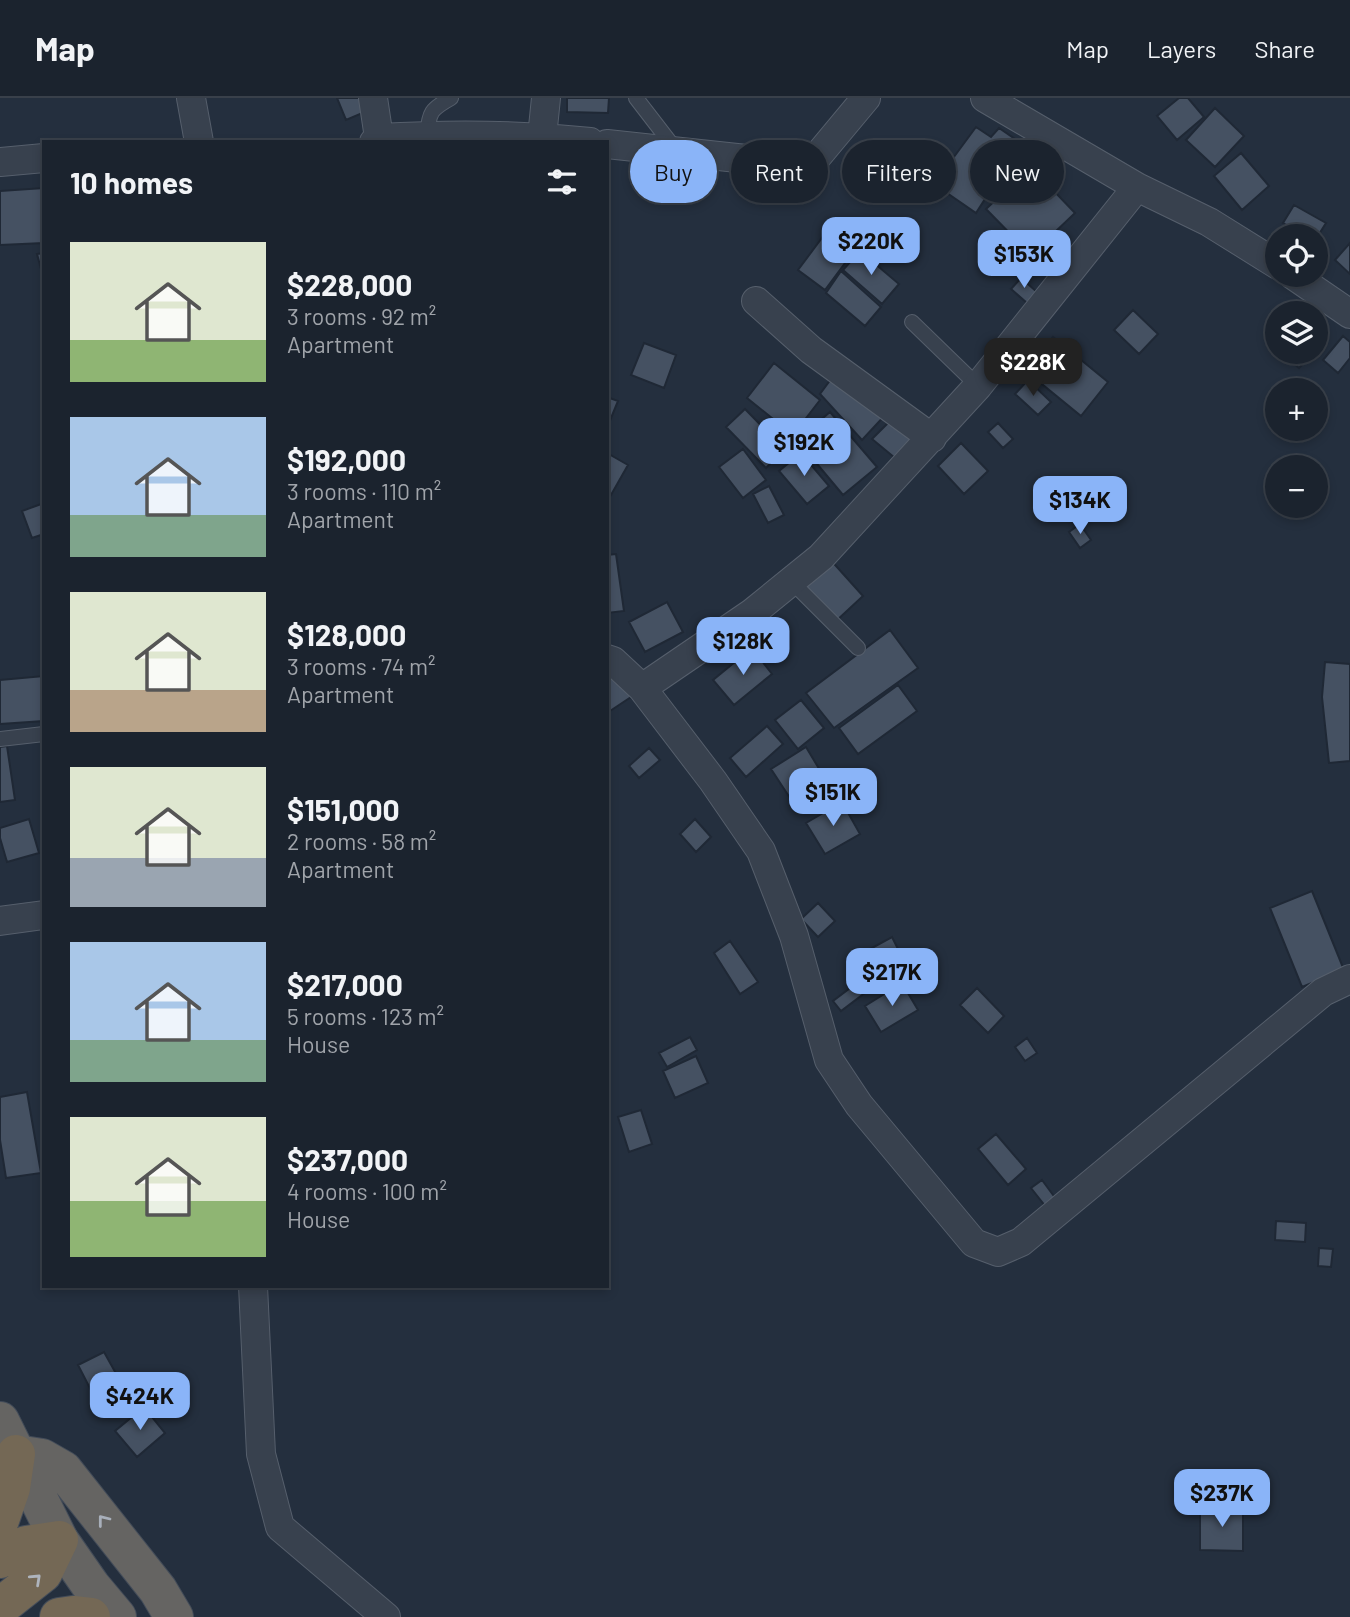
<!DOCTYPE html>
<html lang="en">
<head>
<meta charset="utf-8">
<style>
  body { margin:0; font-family:Barlow,sans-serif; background:#242b36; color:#f1f3f6; height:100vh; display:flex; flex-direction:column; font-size:26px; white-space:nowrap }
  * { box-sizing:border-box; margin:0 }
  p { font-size:23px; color:#a0a4aa }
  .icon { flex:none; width:38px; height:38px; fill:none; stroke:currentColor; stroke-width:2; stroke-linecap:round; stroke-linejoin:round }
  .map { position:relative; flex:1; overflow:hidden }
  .side { position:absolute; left:42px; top:42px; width:567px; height:1148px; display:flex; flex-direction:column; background:#1b232e; border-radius:0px; box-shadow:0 4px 10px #0003,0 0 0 2px #39404a }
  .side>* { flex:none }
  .hud { position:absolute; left:630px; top:42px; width:614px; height:63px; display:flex; gap:14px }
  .buttons { position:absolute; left:1265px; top:126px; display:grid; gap:14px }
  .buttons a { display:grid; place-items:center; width:63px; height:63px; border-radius:50%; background:#1b232e; box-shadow:0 4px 10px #0003,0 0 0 2px #39404a; font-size:35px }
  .price { position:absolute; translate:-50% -60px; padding:0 16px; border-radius:14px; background:#8ab4f8; color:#111; font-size:23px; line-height:46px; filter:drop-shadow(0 2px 4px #0008) }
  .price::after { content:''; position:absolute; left:50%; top:42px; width:21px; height:16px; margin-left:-10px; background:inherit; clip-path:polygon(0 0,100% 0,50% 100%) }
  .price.selected { background:#222; color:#fff }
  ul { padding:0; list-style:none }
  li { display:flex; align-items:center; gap:21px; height:175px; padding:0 28px }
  li span { display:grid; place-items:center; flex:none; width:196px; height:140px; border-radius:0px; color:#555 }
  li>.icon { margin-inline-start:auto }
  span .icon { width:84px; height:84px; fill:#fffc; stroke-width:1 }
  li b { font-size:30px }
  h2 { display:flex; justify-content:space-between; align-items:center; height:84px; padding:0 28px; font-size:30px }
  .tag { padding:0 24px; border-radius:32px; background:#1b232e; box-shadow:0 4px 10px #0003,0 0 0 2px #39404a; font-size:24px; line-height:63px }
  .tag.selected { background:#8ab4f8; color:#111 }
  header { display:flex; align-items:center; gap:42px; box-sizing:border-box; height:98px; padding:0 35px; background:#1b232e; border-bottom:2px solid #39404a }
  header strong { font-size:33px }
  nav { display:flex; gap:38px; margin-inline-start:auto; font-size:24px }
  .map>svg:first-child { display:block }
</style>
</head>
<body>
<header>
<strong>Map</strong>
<nav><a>Map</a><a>Layers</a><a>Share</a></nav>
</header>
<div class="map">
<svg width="1350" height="1519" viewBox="0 0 1350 1519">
  <rect width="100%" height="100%" fill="#242f3e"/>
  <path fill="#455162" stroke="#1f2835" stroke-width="2" d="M337 0H368L372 11 346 22Z
    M567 0H609L608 15 567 14Z
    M1179 0H1188L1204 19 1177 42 1157 18Z
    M1215 10 1244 38 1215 69 1186 42Z
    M976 29 991 39 999 30 1021 45 976 115 934 86Z
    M1241 55 1269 88 1242 112 1214 78Z
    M1031 69 1075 115 1031 157 986 111Z
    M44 90V145L0 147V93Z
    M1294 107 1326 125 1316 141V138H1305L1283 125Z
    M830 129 857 149 825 192 798 172Z
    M1350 145V176L1335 162Z
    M860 153 899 186 882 206 843 172Z
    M44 155V182L37 156Z
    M841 173 881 209 865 228 826 195Z
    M1021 180 1037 194 1027 205 1011 191Z
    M1133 212 1158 236 1139 256 1114 232Z
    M1343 238 1350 244V260L1338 275 1323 262Z
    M1053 239 1108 284 1081 318 1026 273Z
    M644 245 676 257 664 290 631 277Z
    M1281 254H1314L1299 270Z
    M774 265 820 302 793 337 747 300Z
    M834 277 888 314 862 342 820 296Z
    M1028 282 1051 304 1038 317 1015 296Z
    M607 299 618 303 607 330Z
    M745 311 784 351 766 370 726 329Z
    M830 314 877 369 843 397 797 342Z
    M891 322 919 340 895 360 872 341Z
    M998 325 1013 341 1003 350 988 334Z
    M961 345 988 373 964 396 938 368Z
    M743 351 766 382 743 400 719 369Z
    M607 355 628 367 607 404Z
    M801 355 829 388 807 406 779 373Z
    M769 388 784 417 768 425 753 396Z
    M44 405V436L32 440 22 413Z
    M1080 426 1091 442 1080 450 1069 434Z
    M616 456 624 513 607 515V457Z
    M828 459 863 498 835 524 799 484Z
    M667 504 683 534 645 554 629 524Z
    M890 532 918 570 834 630 806 595Z
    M752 550 772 576 734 607 713 582Z
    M1325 564 1350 566V663L1329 665 1322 599Z
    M613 573 631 599 607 615V576Z
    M44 578V623L0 626V582Z
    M898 587 917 613 858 656 839 630Z
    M801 602 824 630 798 651 775 622Z
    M767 628 783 646 746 679 730 660Z
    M7 648 15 702 0 704V649Z
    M806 649 824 679 790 700 771 671Z
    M649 650 660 662 639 680 629 668Z
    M842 704 860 736 825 756 806 725Z
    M29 721 39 755 7 764 0 740V730Z
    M695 721 711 739 696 754 680 736Z
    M1312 793 1344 872 1302 889 1270 810Z
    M818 805 835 823 818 839 801 821Z
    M892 839 898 851 877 863 870 851Z
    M730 843 758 884 740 896 714 855Z
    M870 875 878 885 841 913 833 903Z
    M902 885 918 912 881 934 865 908Z
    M977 890 1004 918 988 935 960 907Z
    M690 939 697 952 667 969 659 955Z
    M1027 940 1037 955 1025 963 1015 949Z
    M696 958 708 985 675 1000 663 973Z
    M27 994 41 1075 6 1080 0 1042V999Z
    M641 1012 652 1046 629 1054 618 1019Z
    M996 1036 1026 1071 1008 1087 978 1051Z
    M1042 1082 1056 1101 1046 1109 1031 1090Z
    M1276 1123 1306 1125 1305 1144 1275 1142Z
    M1319 1150 1333 1151 1331 1169 1318 1168Z
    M104 1254 123 1288 96 1302 78 1267Z
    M144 1309 165 1335 137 1359 115 1333Z
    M1200 1409H1243V1453L1200 1452Z"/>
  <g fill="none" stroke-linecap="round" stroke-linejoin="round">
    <g stroke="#565f6c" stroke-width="16">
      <path id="service" d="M636 0 676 52
        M427 37C429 14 431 11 451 0
        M912 224 978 288
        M792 484 858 550
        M0 641 44 636"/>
    </g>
    <g stroke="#565f6c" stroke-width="30">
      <path id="minor" d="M191 0 199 44
        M373 0 379 40
        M985 0 1137 89 1209 124 1278 167
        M542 39 546 0
        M374 44 379 40C450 36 519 36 590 44
        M607 46 802 67 816 60 866 0
        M0 64 44 60
        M1293 177 1350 216
        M756 203 811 252 932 340
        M607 561 613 563 642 590 713 683 761 753 794 838 829 962 859 1007 974 1145 998 1154 1021 1144 1323 894 1350 881
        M642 590 752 515 821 459 978 288 1137 89
        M0 823 44 817
        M253 1188 261 1356 280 1429 386 1519"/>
    </g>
    <g stroke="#434c59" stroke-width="40">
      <path id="trunk" d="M0 1323 59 1442 91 1488 117 1519
        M16 1356 42 1360 63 1372 158 1492 174 1519"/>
    </g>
    <g stroke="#434c59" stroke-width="40">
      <path id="motorway" d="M0 1422 11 1390 16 1356
        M0 1461 26 1447 59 1442
        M0 1509 43 1475 59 1442
        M59 1519 73 1517 91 1519"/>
    </g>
    <use href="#service" stroke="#38414e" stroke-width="14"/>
    <use href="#minor" stroke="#38414e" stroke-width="28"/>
    <use href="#trunk" stroke="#656462" stroke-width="38"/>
    <use href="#motorway" stroke="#746855" stroke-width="38"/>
  </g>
  <defs><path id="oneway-chevron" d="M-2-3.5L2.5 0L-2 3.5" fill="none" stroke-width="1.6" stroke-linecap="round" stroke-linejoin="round" transform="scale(1.75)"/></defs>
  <use stroke="#a8afba" href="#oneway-chevron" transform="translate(103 1422) rotate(-128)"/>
  <use stroke="#aeb4bd" href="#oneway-chevron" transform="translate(36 1481) rotate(-43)"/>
</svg>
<div class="buttons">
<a><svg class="icon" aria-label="locate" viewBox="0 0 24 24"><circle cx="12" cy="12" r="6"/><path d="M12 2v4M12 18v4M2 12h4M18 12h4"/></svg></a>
<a><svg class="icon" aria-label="layers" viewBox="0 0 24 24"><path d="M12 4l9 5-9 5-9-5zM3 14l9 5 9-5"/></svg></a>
<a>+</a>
<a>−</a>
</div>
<b class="price" style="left:871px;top:179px">$220K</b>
<b class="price" style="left:1024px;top:192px">$153K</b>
<b class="price selected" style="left:1033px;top:300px">$228K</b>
<b class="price" style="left:804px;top:380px">$192K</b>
<b class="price" style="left:1080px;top:438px">$134K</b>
<b class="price" style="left:743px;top:579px">$128K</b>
<b class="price" style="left:833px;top:730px">$151K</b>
<b class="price" style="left:892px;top:910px">$217K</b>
<b class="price" style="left:140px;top:1334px">$424K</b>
<b class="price" style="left:1222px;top:1431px">$237K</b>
<div class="hud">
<a class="tag selected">Buy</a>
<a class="tag">Rent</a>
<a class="tag">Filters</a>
<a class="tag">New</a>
</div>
<section class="side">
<h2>10 homes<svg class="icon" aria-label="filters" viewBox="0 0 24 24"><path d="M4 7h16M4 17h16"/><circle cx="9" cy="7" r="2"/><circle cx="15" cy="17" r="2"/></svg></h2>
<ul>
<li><span style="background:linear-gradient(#dfe7d0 70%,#8fb573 0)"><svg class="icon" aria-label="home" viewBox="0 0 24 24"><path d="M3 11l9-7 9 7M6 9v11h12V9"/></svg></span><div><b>$228,000</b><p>3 rooms · 92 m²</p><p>Apartment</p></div></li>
<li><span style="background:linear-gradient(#a9c7e8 70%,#7fa58c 0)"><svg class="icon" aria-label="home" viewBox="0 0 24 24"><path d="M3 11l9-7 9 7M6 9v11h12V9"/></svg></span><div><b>$192,000</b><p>3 rooms · 110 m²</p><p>Apartment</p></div></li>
<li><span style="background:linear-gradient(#dfe7d0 70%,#b9a48a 0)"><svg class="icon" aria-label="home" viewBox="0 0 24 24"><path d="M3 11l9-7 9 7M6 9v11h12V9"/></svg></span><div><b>$128,000</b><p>3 rooms · 74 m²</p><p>Apartment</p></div></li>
<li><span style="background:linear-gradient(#dfe7d0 65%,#9aa5b1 0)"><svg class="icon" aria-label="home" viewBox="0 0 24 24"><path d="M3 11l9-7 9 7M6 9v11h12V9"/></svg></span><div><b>$151,000</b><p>2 rooms · 58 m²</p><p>Apartment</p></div></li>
<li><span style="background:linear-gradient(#a9c7e8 70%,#7fa58c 0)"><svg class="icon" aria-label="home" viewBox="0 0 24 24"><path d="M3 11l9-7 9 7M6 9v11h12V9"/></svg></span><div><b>$217,000</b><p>5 rooms · 123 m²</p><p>House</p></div></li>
<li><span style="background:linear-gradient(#dfe7d0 60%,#8fb573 0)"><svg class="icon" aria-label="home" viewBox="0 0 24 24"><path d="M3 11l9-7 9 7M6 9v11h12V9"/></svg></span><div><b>$237,000</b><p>4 rooms · 100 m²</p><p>House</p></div></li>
</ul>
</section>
</div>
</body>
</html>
